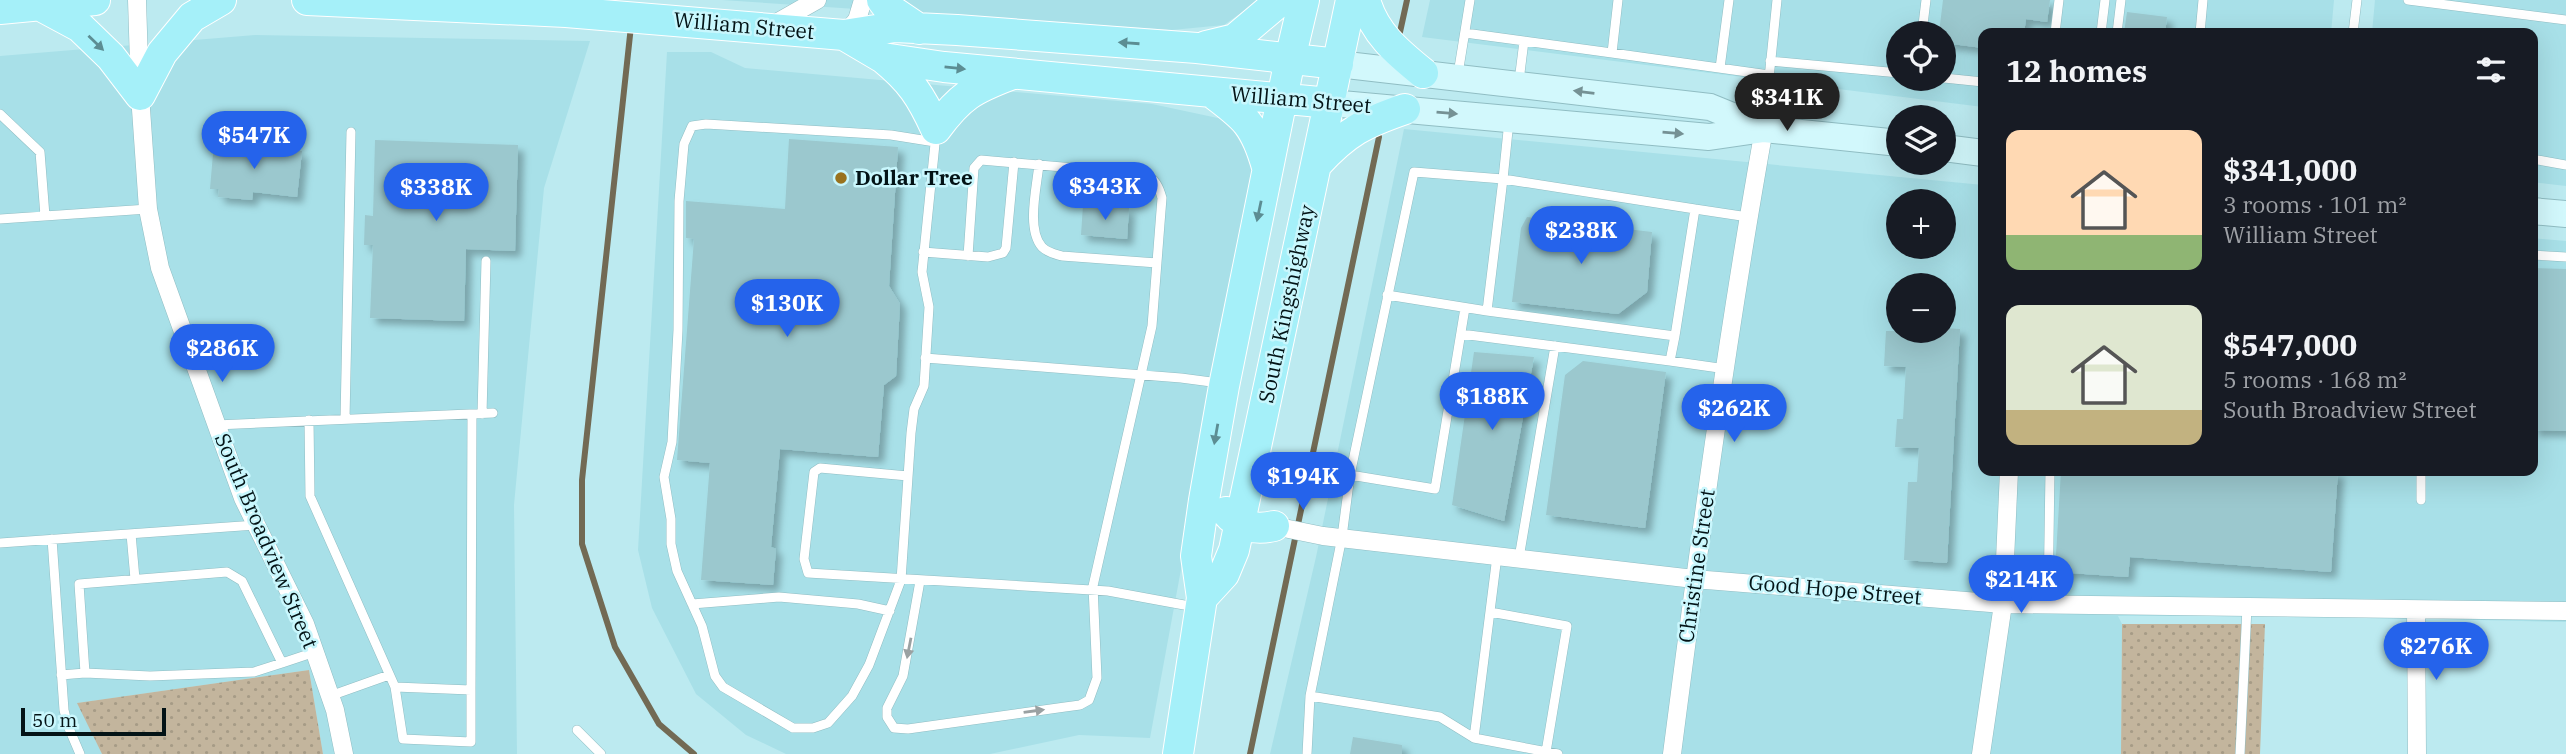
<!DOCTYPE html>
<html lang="en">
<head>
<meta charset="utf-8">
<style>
  body { margin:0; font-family:"IBM Plex Serif",serif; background:#242831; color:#f1f3f6; height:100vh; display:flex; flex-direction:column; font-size:26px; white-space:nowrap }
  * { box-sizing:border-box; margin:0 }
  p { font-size:23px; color:#9ea1a6 }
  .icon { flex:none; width:38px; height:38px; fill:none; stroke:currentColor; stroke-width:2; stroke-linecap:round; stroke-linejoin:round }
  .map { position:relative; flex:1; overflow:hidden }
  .sheet { position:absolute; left:1978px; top:28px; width:560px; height:448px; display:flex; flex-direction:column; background:#171b24; border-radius:14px; box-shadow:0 7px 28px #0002 }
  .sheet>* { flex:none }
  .controls { position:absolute; left:1886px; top:21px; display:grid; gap:14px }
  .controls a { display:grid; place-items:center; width:70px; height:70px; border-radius:50%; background:#171b24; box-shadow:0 7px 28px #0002; font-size:35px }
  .scale { position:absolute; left:21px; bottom:18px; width:145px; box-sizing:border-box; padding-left:7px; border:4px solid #031316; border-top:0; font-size:19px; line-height:24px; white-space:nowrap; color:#031316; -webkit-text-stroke:5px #c9f7fd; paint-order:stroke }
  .price { position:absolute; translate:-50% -60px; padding:0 16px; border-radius:24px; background:#2563eb; color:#fff; font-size:23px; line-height:46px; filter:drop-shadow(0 2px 4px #0008) }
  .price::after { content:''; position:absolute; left:50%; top:42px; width:21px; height:16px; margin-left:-10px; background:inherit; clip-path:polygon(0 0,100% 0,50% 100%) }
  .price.on { background:#222; color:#fff }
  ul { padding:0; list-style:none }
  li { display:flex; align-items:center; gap:21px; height:175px; padding:0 28px }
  li span { display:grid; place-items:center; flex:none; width:196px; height:140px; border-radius:14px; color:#555 }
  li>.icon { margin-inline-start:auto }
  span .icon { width:84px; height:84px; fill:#fffc; stroke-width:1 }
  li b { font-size:30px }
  h2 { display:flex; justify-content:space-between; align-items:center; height:84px; padding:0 28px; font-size:30px }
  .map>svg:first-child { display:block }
</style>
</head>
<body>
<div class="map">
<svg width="2566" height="754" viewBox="0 0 2566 754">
  <defs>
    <pattern id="grass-dots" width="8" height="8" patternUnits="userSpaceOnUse" patternTransform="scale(1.75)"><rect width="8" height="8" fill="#c3b59d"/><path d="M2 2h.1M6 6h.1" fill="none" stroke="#a69b86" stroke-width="1.8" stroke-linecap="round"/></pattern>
    <filter id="shadow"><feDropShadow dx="6" dy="6" stdDeviation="3.5" flood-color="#0004"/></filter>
  </defs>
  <rect width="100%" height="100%" fill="#bceaf0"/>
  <path fill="#a8e0e8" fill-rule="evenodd" d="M722 0H1259L1224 25 1172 30Z
    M1430 0H2334L2331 33H1983V107L1422 37ZM1899 33H1944V79H1899Z
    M2375 0H2566V186L2532 182V33H2372Z
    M255 35 590 41 544 188 514 505 517 754H323L309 670 78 703 102 754H0V56Z
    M667 52H711L745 68 1152 104 1227 120 1255 167 1150 738 1079 735 990 754H786L746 735 696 694 652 608 638 550Z
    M1404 129 1983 185V471H2532V238L2566 241V622L2265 615 2118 616 2122 624 2121 754H1270L1316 557ZM1899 201H1944V247H1899ZM1899 285H1944V331H1899Z"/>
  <path fill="url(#grass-dots)" d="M2122 624H2265L2260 754H2121Z
    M309 670 323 754H102L77 703Z"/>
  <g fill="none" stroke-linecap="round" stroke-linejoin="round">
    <path stroke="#726a54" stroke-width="6" d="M631 26 582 480V544L615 647 659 724 694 754
      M1400 32 1407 0
      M1250 754 1379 137"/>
  </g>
  <path fill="#9bc8ce" filter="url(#shadow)" d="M1943 0H2050L2047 22 2026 19 2024 33H1983V48L1944 43V33H1939Z
    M2127 12 2167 17 2165 33H2124Z
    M789 139 898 147 889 286 900 304 896 376 884 385 878 457 780 449 771 547 776 549 773 585 701 580 710 463 677 460 694 239 686 238V201L785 209Z
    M375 140 518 145 515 251 466 249 464 321 370 318 373 245H364L365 215 373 216Z
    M214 142 302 151 297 197 253 192 252 200 218 197 219 189H210Z
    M1083 205 1129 208 1127 239 1081 235Z
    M1527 217 1652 232 1647 292 1618 314 1512 302 1521 228Z
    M2532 268 2566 269V431L2532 430Z
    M1944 328 1960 329 1947 563 1904 560 1908 482H1917L1919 448 1895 447 1897 419H1903L1906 367 1884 366 1886 331H1944Z
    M1474 352 1534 357 1504 521 1452 505Z
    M1583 361 1666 372 1645 528 1546 515 1565 375Z
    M2061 471H2338L2331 572 2130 557 2128 577 2055 572Z
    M1353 737 1402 745V754H1350Z"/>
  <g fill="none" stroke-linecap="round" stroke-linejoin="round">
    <g stroke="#90bdc3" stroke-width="10">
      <path id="service" d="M1618 0 1612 53 1769 75
        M2408 0 2566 20
        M1465 33 1612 53
        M1922 33 1926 0
        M2055 33 2059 0
        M2101 33 2105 0
        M2117 33 2121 0
        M2200 33 2203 0
        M2353 33 2357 0
        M1770 61 1899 73
        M1720 68 1729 0
        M1458 74 1470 0
        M1944 78 1983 82
        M1519 81 1524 41
        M0 114 40 152 45 216
        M1764 127 1777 0
        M935 142 891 135 706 124 692 126 684 144 679 201 678 330 672 442 664 477 671 519V544L677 571 702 626 715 676 723 687 793 728H813L828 723 852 696 869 665 901 580 911 433 914 409 924 386 929 307 922 272 936 134
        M2532 159 2566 165
        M1039 164C1037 186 1026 229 1042 247 1048 253 1055 254 1062 256L1157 263
        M0 219 148 209
        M923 252 988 257 1003 253 1006 248 1014 162
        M2532 255 2566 257
        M1387 295 1487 311 1675 336 1695 209 1748 217
        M1487 311 1503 179 1695 209
        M1461 334 1670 361
        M1675 336 1670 361 1726 369
        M925 358 1181 378 1219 383
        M482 414 486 261
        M345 419 351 132
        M309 420 310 496 395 687 471 690 472 414
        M216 425 493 413
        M1350 475 1435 489 1465 308
        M908 476 820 468 814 472 804 559 808 573 1108 591 1195 607
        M2421 500V471
        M131 534 135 579
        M52 539 64 710 68 726 80 754
        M0 543 256 525
        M1519 558 1555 346
        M920 581 903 676 887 708V717L894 728 908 729 1065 707 1080 705 1089 700 1097 678 1093 586 1152 326 1162 198C1159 187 1155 178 1144 174L981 160 974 168 968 256
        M692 604 779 597 858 604 890 611
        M2048 604 2050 471
        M1490 612 1567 626 1546 752
        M85 673 79 584 227 572 242 581 282 663 315 652
        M61 675 85 673 150 676 254 672 282 663
        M395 687 403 739 471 742V690
        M330 696 389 675
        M1310 696 1440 717 1474 738 1558 754
        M577 730 601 754
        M1474 738 1497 556
        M1307 754 1310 696 1342 537 1350 475 1414 172 1503 179 1509 121
        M2240 754 2247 607"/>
    </g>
    <g stroke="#90bdc3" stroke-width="19">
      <path id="minor" d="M137 0 140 95 148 209 160 268 243 498 305 624 335 710 344 754
        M771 26 817 0
        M844 35 857 20 863 0
        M1274 526 1323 536 1694 579 2003 604 2566 611
        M2416 610 2417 754
        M1672 754C1699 545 1727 336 1764 129
        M1981 754 2003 604 2009 471"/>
    </g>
    <g stroke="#90bdc3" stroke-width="28">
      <path id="secondary" d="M1330 103 1709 137 1764 129 1710 107 1338 64
        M1764 129 1899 143
        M1944 148 1983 153
        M2532 211 2566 214"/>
    </g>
    <g stroke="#fff" stroke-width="32">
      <path id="primary" d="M307 0 566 12 844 35 895 27 957 30 1197 48 1338 64
        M882 0 888 8 919 29
        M1365 0C1374 33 1397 52 1423 73
        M39 5 80 27 111 57 140 95 162 53 192 17 221 0
        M0 9 95 0
        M844 35 883 58 944 67 1330 103
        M1206 46 1235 39 1281 0
        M883 58C911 81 921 96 936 129
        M1211 92C1246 118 1255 125 1267 167
        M936 129C960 96 973 89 1010 75
        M1317 164C1346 132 1364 123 1405 109
        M1226 512C1238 527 1256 530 1274 526
        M1202 598 1224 574 1234 550 1351 0
        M1178 754 1202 598 1196 556 1204 500 1224 386 1290 59 1304 0"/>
    </g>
    <use href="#service" stroke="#fff" stroke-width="9"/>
    <use href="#minor" stroke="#fff" stroke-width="18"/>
    <use href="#secondary" stroke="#d2f8fc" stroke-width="26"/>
    <use href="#primary" stroke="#a5f0f9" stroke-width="30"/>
  </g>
  <defs><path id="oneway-solid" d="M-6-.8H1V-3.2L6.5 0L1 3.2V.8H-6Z" transform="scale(1.75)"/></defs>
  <g fill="#5c8d93">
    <use href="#oneway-solid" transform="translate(96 43) rotate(44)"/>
    <use href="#oneway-solid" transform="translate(1129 43) rotate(-176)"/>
    <use href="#oneway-solid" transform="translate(955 68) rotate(6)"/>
    <use href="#oneway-solid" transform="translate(1259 211) rotate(102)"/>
    <use href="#oneway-solid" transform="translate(1216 434) rotate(100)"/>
  </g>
  <g fill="#759194">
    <use href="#oneway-solid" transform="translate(1584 92) rotate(-173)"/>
    <use href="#oneway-solid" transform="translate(1447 113) rotate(5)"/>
    <use href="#oneway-solid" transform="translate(1673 133) rotate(5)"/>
  </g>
  <g fill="#9aa1a2">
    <use href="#oneway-solid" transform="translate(909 648) rotate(101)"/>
    <use href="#oneway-solid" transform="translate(1034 711) rotate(-8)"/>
  </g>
  <circle fill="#99721e" stroke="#c9f7fd" stroke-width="2.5" cx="841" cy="178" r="7"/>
  <g text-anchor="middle" stroke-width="5" stroke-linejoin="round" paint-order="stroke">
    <g font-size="21" fill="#031316" stroke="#c9f7fd">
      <text transform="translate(744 26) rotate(5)" y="7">William Street</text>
      <text transform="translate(1301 100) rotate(5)" y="7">William Street</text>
      <text transform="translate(1287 304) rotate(-78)" y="7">South Kingshighway</text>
      <text transform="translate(266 541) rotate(67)" y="7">South Broadview Street</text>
      <text transform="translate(1697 566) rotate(-82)" y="7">Christine Street</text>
      <text transform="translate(1835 590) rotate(5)" y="7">Good Hope Street</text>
    </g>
    <g font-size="21" font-weight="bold" fill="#031316" stroke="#c9f7fd" text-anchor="start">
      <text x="855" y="185">Dollar Tree</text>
    </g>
  </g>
</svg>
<div class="controls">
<a><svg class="icon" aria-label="locate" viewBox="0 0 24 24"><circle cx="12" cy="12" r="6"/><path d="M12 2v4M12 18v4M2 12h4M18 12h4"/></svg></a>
<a><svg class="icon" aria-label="layers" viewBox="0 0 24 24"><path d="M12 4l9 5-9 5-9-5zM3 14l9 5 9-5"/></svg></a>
<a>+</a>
<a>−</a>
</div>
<div class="scale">50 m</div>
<b class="price on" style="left:1787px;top:133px">$341K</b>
<b class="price" style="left:254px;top:171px">$547K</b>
<b class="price" style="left:1105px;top:222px">$343K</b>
<b class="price" style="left:436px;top:223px">$338K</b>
<b class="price" style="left:1581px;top:266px">$238K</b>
<b class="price" style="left:787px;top:339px">$130K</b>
<b class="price" style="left:222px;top:384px">$286K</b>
<b class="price" style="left:1492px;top:432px">$188K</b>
<b class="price" style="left:1734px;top:444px">$262K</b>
<b class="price" style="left:1303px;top:512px">$194K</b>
<b class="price" style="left:2021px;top:615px">$214K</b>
<b class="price" style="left:2436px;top:682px">$276K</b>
<section class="sheet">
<h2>12 homes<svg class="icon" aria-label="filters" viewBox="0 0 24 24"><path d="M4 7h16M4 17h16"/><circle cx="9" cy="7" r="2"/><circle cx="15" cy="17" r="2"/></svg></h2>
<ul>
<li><span style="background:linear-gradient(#ffd9b3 75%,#8fb573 0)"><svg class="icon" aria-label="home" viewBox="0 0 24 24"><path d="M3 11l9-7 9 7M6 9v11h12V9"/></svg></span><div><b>$341,000</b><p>3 rooms · 101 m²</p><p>William Street</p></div></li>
<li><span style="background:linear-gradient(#dfe7d0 75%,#c2b280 0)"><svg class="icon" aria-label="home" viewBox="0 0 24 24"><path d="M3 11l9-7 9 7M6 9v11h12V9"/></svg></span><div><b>$547,000</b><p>5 rooms · 168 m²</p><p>South Broadview Street</p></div></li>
</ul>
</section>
</div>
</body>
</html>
